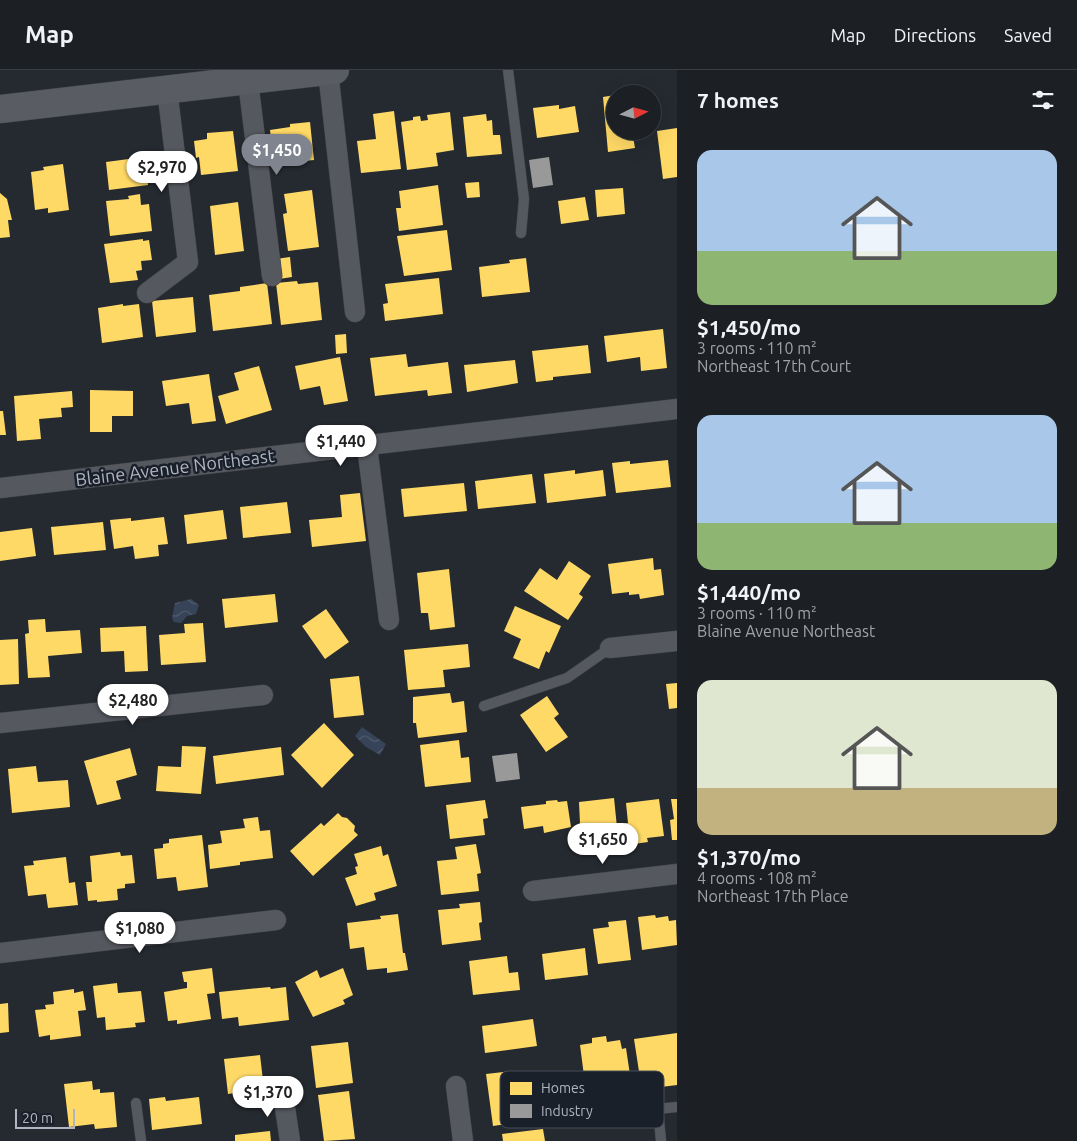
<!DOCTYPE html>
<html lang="en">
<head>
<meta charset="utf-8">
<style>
  body { margin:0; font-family:Ubuntu,sans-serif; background:#292d31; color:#f1f3f6; height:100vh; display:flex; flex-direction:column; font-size:19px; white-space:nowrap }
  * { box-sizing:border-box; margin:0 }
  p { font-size:16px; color:#a0a3a6 }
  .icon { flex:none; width:28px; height:28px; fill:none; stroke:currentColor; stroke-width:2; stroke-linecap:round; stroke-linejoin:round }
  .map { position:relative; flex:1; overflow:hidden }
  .panel { display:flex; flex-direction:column; background:#1c2024; width:400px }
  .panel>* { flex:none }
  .needle { width:32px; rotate:84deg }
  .fabs { position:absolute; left:606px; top:15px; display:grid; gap:10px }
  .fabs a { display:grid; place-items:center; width:55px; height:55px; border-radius:50%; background:#1c2024; box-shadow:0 5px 20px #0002,0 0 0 1px #3a3e41; font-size:25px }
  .scale { position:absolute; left:15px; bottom:12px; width:60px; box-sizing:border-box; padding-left:5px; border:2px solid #afb5c2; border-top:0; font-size:14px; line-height:18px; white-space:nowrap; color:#afb5c2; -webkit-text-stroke:4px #1a202a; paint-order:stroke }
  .price { position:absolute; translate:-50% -42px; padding:0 11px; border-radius:18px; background:#fff; color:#222; font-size:16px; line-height:32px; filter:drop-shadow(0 1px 2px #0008) }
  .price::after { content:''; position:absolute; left:50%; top:30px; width:15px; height:11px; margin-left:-8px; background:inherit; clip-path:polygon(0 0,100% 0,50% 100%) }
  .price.active { background:#7f848f; color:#fff }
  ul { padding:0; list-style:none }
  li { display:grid; align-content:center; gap:10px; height:265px; padding:0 20px }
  li span { display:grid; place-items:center; height:155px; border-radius:15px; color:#555 }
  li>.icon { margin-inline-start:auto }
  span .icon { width:90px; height:90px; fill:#fffc; stroke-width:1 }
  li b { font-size:21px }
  h2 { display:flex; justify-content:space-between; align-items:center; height:60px; padding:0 20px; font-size:21px }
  header { display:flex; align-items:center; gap:30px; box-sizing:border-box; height:70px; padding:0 25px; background:#1c2024; border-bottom:1px solid #3a3e41 }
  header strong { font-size:24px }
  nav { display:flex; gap:28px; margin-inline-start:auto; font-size:18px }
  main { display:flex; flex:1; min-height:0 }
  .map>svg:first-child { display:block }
</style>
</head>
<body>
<header>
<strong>Map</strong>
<nav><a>Map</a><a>Directions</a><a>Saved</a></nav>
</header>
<main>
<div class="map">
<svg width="677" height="1071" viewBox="0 0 677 1071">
  <defs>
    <pattern id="water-waves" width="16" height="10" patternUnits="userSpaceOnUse" patternTransform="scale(1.25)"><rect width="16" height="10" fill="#364358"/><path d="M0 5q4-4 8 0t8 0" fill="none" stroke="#515c6e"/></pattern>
  </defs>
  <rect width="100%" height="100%" fill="#252a30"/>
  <path fill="url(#water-waves)" d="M191 529 199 535 196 544 187 546 181 553 174 552 172 548 175 533Z
    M362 657 386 674 380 685 366 677 355 666Z"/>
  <path fill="#ffd966" d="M615 25V61H632L635 78 608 82 603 27Z
    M559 35V39L575 36 579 62 537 68 533 38Z
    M394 41 401 99 361 103 357 71 376 69 373 44Z
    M450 42 454 80 436 83 438 96 407 100 401 52 413 50V47L420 46 421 51 428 50 427 45Z
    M486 44 487 51 492 50 493 65H500L502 84 467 87 463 47Z
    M310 52 314 90 274 94 270 60 290 57V54Z
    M677 58V107L663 109 657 61Z
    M233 61 238 101 201 105 199 87 196 88 194 71 207 69V63Z
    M144 87 148 115 109 120 106 92Z
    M63 94 69 140 48 143V138L35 140 31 102 44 100 43 97Z
    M479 112 480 127 467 128 465 113Z
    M438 115 443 155 399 161 396 138H401L399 121Z
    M623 118 625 144 597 147 595 120Z
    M312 120 319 177 288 181 283 144 287 143 284 124Z
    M0 123 7 129 12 150H8L10 167 0 168Z
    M140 124 141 135 149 134 152 161 110 166 106 131 129 129 128 126Z
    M585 127 589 150 561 154 558 131Z
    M238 132 244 181 215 185 210 136Z
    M447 160 452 200 404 206 397 166Z
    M143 169V171L149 170 152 190 141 191 142 200 136 201 138 210 110 213 104 174Z
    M290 187 292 207 279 209 276 189Z
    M526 188 530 222 482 227 479 197 510 193 509 190Z
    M439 208 443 244 385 251 383 234 388 233 385 214Z
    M297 211 298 214 318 212 322 250 281 255 276 213Z
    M267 213 272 254 213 261 209 225 240 221V217Z
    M193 227 196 262 156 267 152 231Z
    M123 234V236L139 234 143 267 102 273 98 238Z
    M663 259 667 298 641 301 640 287 607 292 604 266Z
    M346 264 347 283 336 284 335 265Z
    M588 275 591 303 553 307V310L536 312 532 281Z
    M406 284 408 297 448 292 452 323 428 326 427 320 375 326 370 288Z
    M340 287 348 331 324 335 320 316 300 320 295 296Z
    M515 290 518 313 467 322 464 295Z
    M259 296 272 340 226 354 218 326 239 320 234 303Z
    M209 304 216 351 192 354 189 333 166 336 162 311Z
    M90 320 133 321V346H112V362H90Z
    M72 321 73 337 61 338 62 347 39 349 41 369 17 371 14 326Z
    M0 341H3L6 365H0Z
    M668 390 671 417 616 423 612 393 630 391V394Z
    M575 400V404L603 400 606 426 547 433 544 404Z
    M532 404 536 433 478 439 475 411Z
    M464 413 467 441 404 447 401 419Z
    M360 423 366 471 312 477 309 450 342 447 340 425Z
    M287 432 291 463 243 468 240 437Z
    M223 440 227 469 187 474 184 445Z
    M164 447 168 474 158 475 159 486 135 489 133 476 114 479 110 450 131 448V451Z
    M103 452 106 480 54 485 51 457Z
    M32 458 36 486 0 491V462Z
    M653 488 654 500 661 499 664 525 640 529 639 524 629 525V522L612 524 608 494Z
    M569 491 591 506 579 524 583 527 568 550 524 521 540 498 557 510Z
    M449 499 455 557 430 560 428 543H421L417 503Z
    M275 524 278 552 225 558 222 529Z
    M515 536 561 556 549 583 546 581 539 599 513 588 521 569 504 561Z
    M326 539 349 572 325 589 302 556Z
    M45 549 46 562 80 560 82 583 48 586 50 607 28 608 25 564 29 563 28 550Z
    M203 553 206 592 161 595 159 565 185 563 184 554Z
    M146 556 148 601 125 602 124 581 101 582 100 558Z
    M18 569 19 614 0 615V570Z
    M468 574 470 597 443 600 445 617 408 620 404 580Z
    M359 606 364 645 334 648 330 609Z
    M677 613V638L669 639 666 614Z
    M450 623 452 633 464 631 467 662 418 668 416 653H413V627Z
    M547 626 559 644 554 648 568 667 546 682 520 645Z
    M324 653 354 685 322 718 291 685Z
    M459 670 461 688 469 687 471 712 425 717 420 675Z
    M182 676 206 677 201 724 156 721 158 696 181 697Z
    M281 677 284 705 216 714 213 686Z
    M130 678 137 705 116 711 121 729 97 735 84 691Z
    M36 696 38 712 68 710 70 737 12 743 8 699Z
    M614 728 618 767 601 770V773L581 775 579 732Z
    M659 729 664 766 647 768 648 772 627 775 624 754 628 753 626 733Z
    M671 729H677V770H672L670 750 674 749Z
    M485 730 488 748 483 749 485 765 450 769 446 735Z
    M557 730 558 732 567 731 571 757 544 763 543 756 524 759 521 737 546 734V731Z
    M338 743 342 747 347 748 355 756 354 761 358 765 313 806 290 781 321 753 324 756Z
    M258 747 260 761 270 760 273 788 240 792V795L210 799 208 775 222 773 220 761 245 758 243 749Z
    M202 765 208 817 178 821 176 807 157 809 154 779 163 778V774L169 773V769Z
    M476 774 481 803 477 804 479 821 441 825 437 791 457 789 455 777Z
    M381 776 383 786 388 784 397 816 374 823 376 830 356 836 345 808 357 804 355 797 358 796 354 784Z
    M120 782 121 786 132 785 135 813 125 814V818L117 819 118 830 97 832V830L88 831 86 812H92L90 786Z
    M66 787 69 813 75 812 78 835 48 838 46 824 28 826 24 796 34 795 33 791Z
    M480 832 482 852 479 853 481 870 442 875 438 840 460 838 459 834Z
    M398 844 403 883H405L408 900 387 903V898L367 900 364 877 350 879 347 853 381 849 380 846Z
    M655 845 656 848 668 846 669 851 676 850 677 875 642 880 638 847Z
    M626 850 631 890 598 894 593 859 609 857 608 852Z
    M585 878 588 905 545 910 542 884Z
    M507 886 509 903 518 902 520 920 473 925 469 891Z
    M212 898 215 923 207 924 211 949 177 954V950L168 951 164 922 187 918V912H184L182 902Z
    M343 898 353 925 343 930 345 934 313 947 295 912 317 900 320 908Z
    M117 913 118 923 141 921 145 952 135 953 136 957 106 960 105 947 97 948 93 916Z
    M270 917 271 919 286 917 289 950 239 956 238 947 222 949 219 922Z
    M74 919V923L83 921 86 940 78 941 81 966 50 970V965L39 967 35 940 46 939 45 935 54 934 53 922Z
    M8 933 9 962 0 963V934Z
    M533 949 537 976 485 983 482 956Z
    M677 963V1015L661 1017 660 1005 640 1008 634 969Z
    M606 966 607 972 620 970 622 979 626 978 630 1005 608 1007 611 1026 587 1029 580 975 592 973V968Z
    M348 972 353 1013 316 1018 311 976Z
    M260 985 264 1019 228 1024 224 989Z
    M513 1001 521 1039 517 1040 519 1052 493 1056 486 1004Z
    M92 1011 93 1020 100 1019V1023L114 1022 117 1057 95 1059 94 1054 69 1057 64 1014Z
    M349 1021 355 1069 324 1071 318 1025Z
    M165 1027 166 1031 199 1027 202 1054 152 1060 149 1029Z
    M543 1059 545 1071H503L502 1064Z
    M270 1061 271 1071H235V1065Z"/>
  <path fill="#999" d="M549 87 553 115 533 118 529 90Z
    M517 683 520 709 496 712 492 686Z"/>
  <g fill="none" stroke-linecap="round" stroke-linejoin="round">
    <g stroke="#414449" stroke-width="11">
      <path id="lane" d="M508 0 524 129 521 163
        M484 636 567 608 610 578
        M136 1033 141 1071
        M658 1039 661 1071
        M627 1042 677 1037"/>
    </g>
    <g stroke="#414449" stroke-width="21">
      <path id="street" d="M328 1 355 242
        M248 11 272 206
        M147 223 188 192 167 19
        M367 376 389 550
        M0 418 677 339
        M610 578 677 571
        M0 653 263 625
        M533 821 677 804
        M0 883 276 850
        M456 1016 463 1071
        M282 1018 290 1071"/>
    </g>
    <g stroke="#414449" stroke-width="29">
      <path id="secondary" d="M0 39 335 0"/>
    </g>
    <use href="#lane" stroke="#55585f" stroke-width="10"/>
    <use href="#street" stroke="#55585f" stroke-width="20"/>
    <use href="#secondary" stroke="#5a5c64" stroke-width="28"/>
  </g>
  <g text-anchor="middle" stroke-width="5" stroke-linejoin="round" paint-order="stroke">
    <g font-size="18" fill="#afb5c2" stroke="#1a202a">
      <text transform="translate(175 398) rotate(-7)" y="6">Blaine Avenue Northeast</text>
    </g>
  </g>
  <rect x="500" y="1001" width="164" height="57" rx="8" fill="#1a202a" stroke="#474d58" stroke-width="1"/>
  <rect x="510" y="1012" width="22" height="13" fill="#ffd966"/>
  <rect x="510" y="1034" width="22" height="14" fill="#999"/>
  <g font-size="14" fill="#afb5c2">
    <text x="541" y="1023">Homes</text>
    <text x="541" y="1046">Industry</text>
  </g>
</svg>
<div class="fabs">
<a><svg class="needle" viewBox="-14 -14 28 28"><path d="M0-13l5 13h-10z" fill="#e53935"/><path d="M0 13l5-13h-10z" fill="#a0a3a6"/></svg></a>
</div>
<div class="scale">20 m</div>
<b class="price active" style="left:277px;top:106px">$1,450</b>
<b class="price" style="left:162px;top:123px">$2,970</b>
<b class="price" style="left:341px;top:397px">$1,440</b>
<b class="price" style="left:133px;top:656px">$2,480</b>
<b class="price" style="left:603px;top:795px">$1,650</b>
<b class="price" style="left:140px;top:884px">$1,080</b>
<b class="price" style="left:268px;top:1048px">$1,370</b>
</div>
<section class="panel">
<h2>7 homes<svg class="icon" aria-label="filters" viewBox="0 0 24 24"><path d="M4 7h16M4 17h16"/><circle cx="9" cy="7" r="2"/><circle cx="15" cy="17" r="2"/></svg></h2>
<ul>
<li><span style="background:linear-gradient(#a9c7e8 65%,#8fb573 0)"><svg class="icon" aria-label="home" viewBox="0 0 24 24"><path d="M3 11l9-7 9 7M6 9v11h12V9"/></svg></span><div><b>$1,450/mo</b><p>3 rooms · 110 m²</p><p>Northeast 17th Court</p></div></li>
<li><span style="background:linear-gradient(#a9c7e8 70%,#8fb573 0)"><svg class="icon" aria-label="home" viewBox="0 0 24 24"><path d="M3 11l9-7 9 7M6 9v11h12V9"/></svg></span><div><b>$1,440/mo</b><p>3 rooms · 110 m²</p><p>Blaine Avenue Northeast</p></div></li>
<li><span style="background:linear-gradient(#dfe7d0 70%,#c2b280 0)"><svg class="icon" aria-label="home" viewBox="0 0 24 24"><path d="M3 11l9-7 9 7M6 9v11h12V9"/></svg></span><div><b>$1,370/mo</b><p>4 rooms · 108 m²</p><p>Northeast 17th Place</p></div></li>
</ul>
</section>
</main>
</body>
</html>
